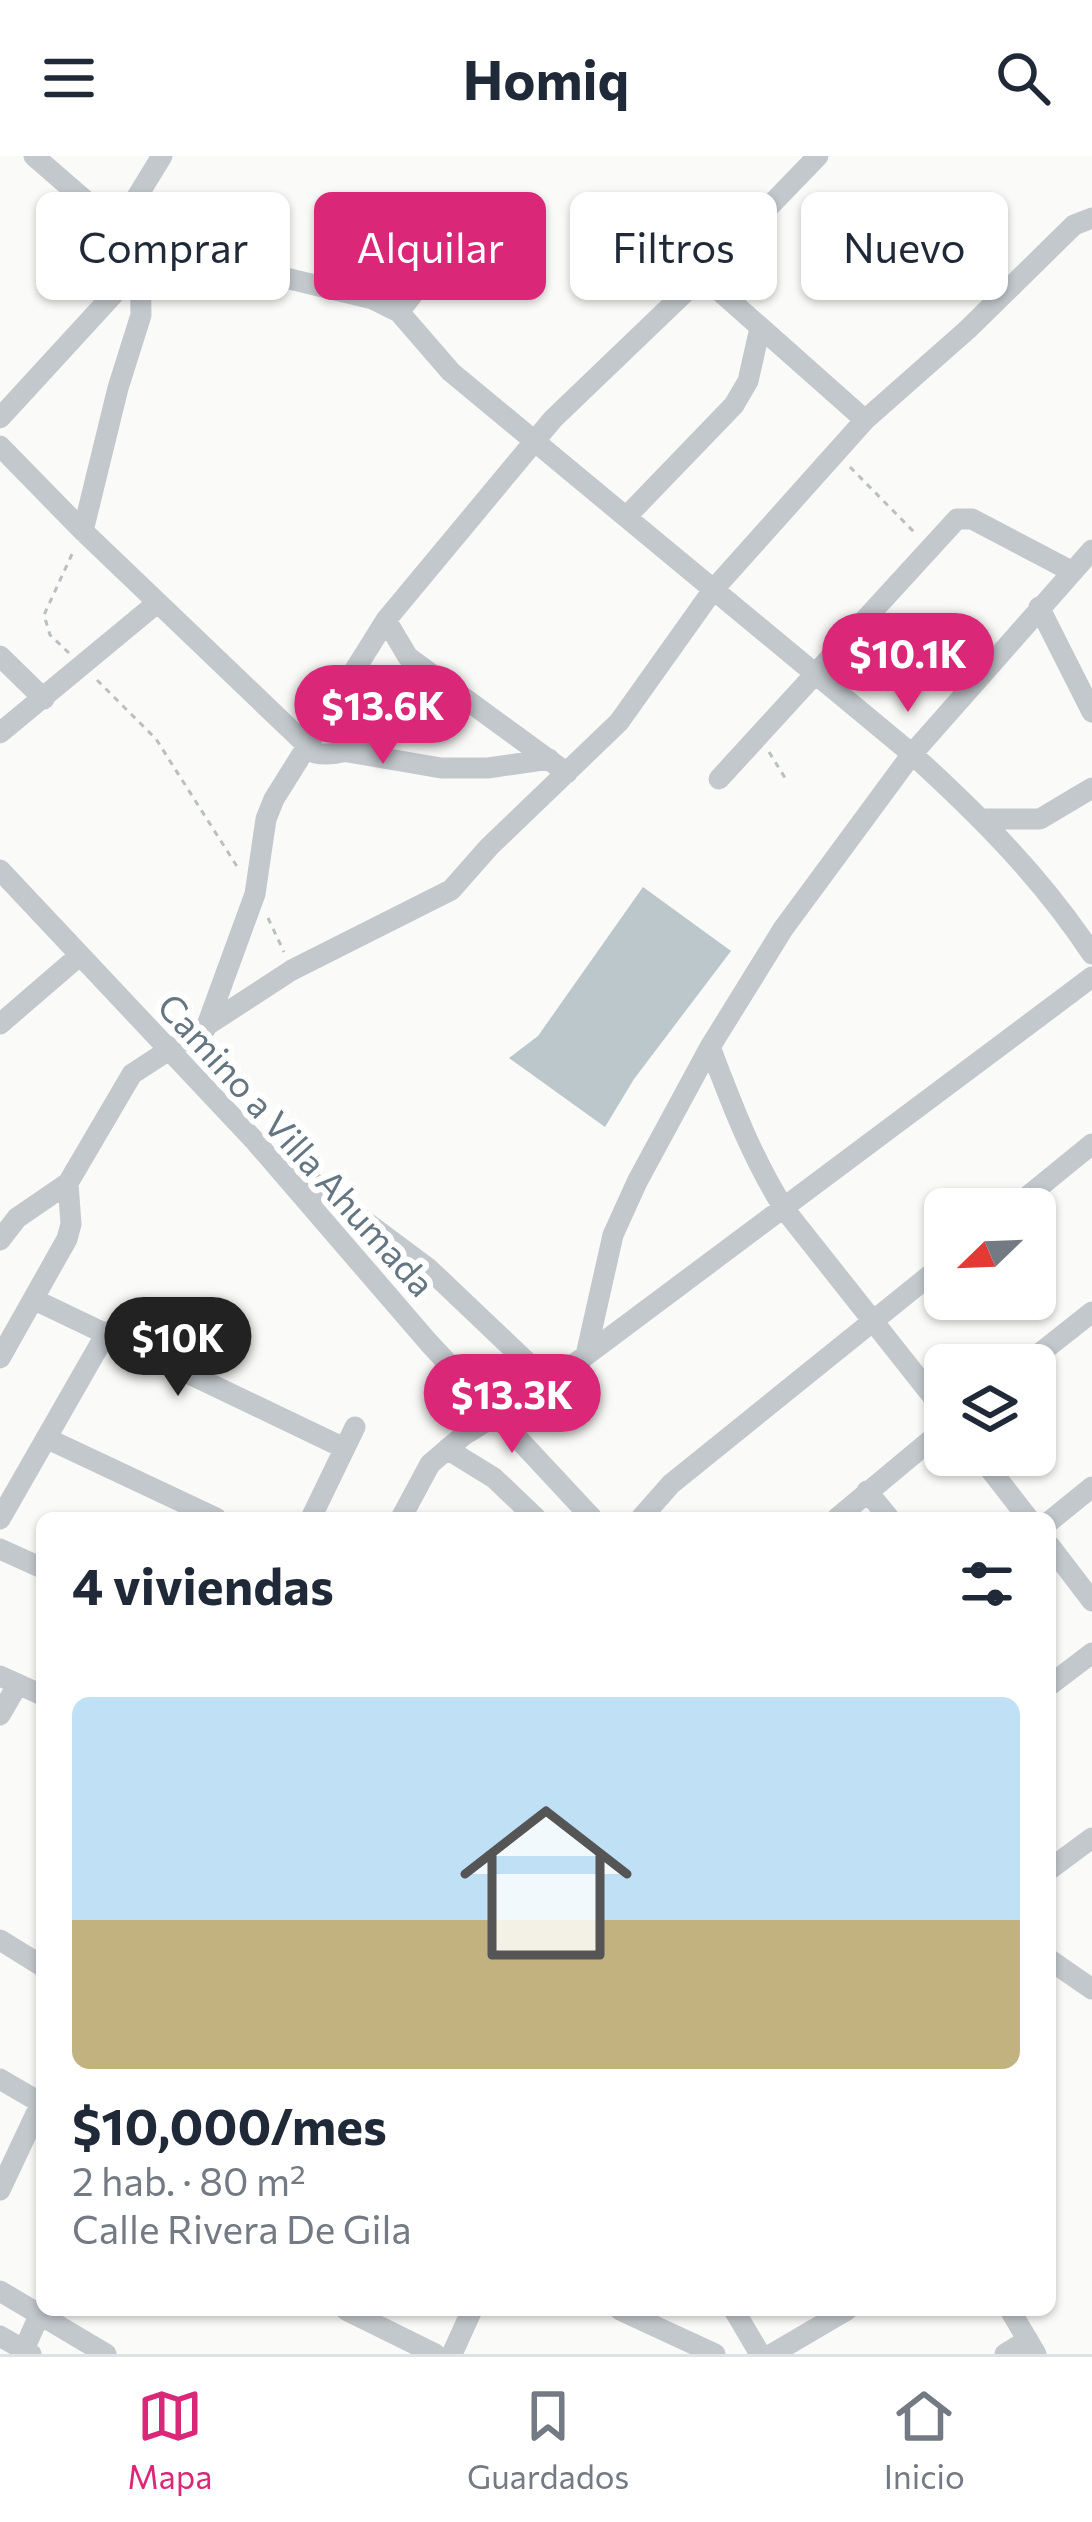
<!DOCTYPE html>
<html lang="es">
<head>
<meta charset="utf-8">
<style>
  body { margin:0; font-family:Commissioner,sans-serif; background:#f2f2f3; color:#1f2937; height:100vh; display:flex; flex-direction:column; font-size:45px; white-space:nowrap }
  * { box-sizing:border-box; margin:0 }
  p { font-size:39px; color:#747a83 }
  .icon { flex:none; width:66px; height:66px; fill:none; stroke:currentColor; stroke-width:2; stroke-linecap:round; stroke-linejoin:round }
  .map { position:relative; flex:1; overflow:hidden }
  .sheet { position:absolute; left:36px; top:1356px; width:1020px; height:804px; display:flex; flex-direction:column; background:#fff; border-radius:18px; box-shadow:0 3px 9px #0004 }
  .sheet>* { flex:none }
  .hud { position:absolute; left:36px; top:36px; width:1020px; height:108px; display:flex; gap:24px }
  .needle { width:78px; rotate:247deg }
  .buttons { position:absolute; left:924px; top:1032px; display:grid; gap:24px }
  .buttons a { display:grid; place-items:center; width:132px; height:132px; border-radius:18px; background:#fff; box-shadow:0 3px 9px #0004; font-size:60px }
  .price { position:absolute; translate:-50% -102px; padding:0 27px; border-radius:42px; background:#db2777; color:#fff; font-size:39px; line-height:78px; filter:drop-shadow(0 3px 6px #0008) }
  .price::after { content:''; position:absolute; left:50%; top:72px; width:36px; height:27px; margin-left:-18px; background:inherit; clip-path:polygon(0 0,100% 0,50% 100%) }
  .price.selected { background:#222; color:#fff }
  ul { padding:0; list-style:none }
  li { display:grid; align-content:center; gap:24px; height:636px; padding:0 36px }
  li+li { border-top:3px solid #e0e1e3 }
  li span { display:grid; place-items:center; height:372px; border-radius:18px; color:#555 }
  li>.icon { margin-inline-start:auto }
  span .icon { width:216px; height:216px; fill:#fffc; stroke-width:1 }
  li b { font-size:51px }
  h2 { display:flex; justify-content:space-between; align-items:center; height:144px; padding:0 36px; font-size:51px }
  .pill { padding:0 42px; border-radius:18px; background:#fff; box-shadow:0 3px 9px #0004; font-size:42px; line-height:108px }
  .pill.selected { background:#db2777; color:#fff }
  header { display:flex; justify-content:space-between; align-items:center; height:156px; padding:0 36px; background:#fff; font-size:54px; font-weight:700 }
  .dock { display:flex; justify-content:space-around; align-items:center; height:168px; border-top:3px solid #e0e1e3; background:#fff; font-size:33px; color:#747a83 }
  .dock a { display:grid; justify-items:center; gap:6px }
  .dock .selected { color:#db2777 }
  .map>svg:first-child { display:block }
</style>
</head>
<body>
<header><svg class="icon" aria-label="menu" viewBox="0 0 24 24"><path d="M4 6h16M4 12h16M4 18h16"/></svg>Homiq<svg class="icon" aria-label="search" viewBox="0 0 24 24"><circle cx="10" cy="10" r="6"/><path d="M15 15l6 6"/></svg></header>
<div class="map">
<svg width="1092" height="2198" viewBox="0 0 1092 2198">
  <rect width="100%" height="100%" fill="#fafaf8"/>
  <path fill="#bbc7cb" d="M643 731 731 795 634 923 605 971 509 902 538 880Z"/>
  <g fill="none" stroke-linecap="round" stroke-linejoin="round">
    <path stroke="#bbbfc2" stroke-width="3" stroke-dasharray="6 6" stroke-linecap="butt" d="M850 311 915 377
      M69 497 50 479 44 459 73 396
      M97 524 156 583 238 712
      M769 596 787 625
      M268 762 284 796"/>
    <path stroke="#c3c8cc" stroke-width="21" d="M34 0 132 85 373 143 399 156 451 216 912 598C979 659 1042 722 1092 798
      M644 68 865 264
      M116 75 162 0
      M399 156 469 66
      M0 262 146 103
      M0 290 83 375 315 597C359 606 418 556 455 534
      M626 361 734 249 748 225 760 172
      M83 375 118 232 141 159 140 110
      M1039 451 1092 556
      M386 464 408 501 567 617
      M0 500 44 543
      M0 577 157 447
      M348 596 441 612H488L549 603
      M719 623 957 363H972L1071 415
      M984 663H1040L1092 632
      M0 714 254 984 429 1187 592 1362
      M0 868 79 800
      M206 872 255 738 266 663 274 643 386 464 553 263 700 122 818 0
      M710 891C732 949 752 1002 785 1054L945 1256
      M288 1008 429 1113 549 1227
      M1012 1053 1092 988
      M0 1084 17 1062 68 1027
      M35 1144 344 1292
      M586 1199 613 1079 637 1026 710 891 783 773 912 598 1092 394
      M0 1202 67 1083 71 1068 68 1027 132 918 292 814 451 734 489 691 619 566 713 434 865 264 967 174 1074 69 1092 62
      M1025 1209 1092 1156
      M46 1282 216 1362
      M447 1293 494 1322 536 1362
      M979 1299 1028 1362
      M867 1335 889 1362
      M311 1362 355 1271
      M401 1362 430 1308 464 1279 549 1227 1092 821
      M641 1362 671 1328 945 1107
      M837 1362 945 1272
      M0 1363 107 1176
      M1050 1365 1092 1331
      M1050 1390 1092 1445
      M0 1393 42 1412
      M0 1520 42 1539
      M1050 1529 1092 1497
      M0 1559 18 1528
      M1050 1713 1092 1682
      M0 1784 42 1810
      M1050 1804 1092 1833
      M0 1923 41 1947
      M0 2034 42 1945
      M0 2135 106 2198
      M346 2154 435 2198
      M620 2154 715 2198
      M734 2154 760 2198
      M1010 2154 1036 2198
      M0 2180 31 2198
      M22 2198 42 2153
      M452 2198 472 2154
      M772 2198 847 2154
      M1005 2198 1028 2184"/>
  </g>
  <g text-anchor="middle" stroke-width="12" stroke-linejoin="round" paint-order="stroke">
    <g font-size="36" fill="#657683" stroke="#fff">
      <text transform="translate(296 989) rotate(48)" y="13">Camino a Villa Ahumada</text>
    </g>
  </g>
</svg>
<div class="buttons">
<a><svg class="needle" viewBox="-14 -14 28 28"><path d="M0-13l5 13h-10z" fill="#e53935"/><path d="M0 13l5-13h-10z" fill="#747a83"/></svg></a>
<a><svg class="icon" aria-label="layers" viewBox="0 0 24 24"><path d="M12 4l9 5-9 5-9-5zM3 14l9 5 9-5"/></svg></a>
</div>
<b class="price" style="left:908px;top:559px">$10.1K</b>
<b class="price" style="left:383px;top:611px">$13.6K</b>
<b class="price selected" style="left:178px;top:1243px">$10K</b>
<b class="price" style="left:512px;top:1300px">$13.3K</b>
<div class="hud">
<a class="pill">Comprar</a>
<a class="pill selected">Alquilar</a>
<a class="pill">Filtros</a>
<a class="pill">Nuevo</a>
</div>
<section class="sheet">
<h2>4 viviendas<svg class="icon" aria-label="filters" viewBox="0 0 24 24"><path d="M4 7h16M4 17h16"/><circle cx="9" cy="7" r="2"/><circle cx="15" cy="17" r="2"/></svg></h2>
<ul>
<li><span style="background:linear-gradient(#bfe0f5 60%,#c2b280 0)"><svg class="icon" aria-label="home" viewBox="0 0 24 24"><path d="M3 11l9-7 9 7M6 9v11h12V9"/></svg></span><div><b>$10,000/mes</b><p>2 hab. · 80 m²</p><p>Calle Rivera De Gila</p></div></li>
</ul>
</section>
</div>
<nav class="dock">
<a class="selected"><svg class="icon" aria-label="map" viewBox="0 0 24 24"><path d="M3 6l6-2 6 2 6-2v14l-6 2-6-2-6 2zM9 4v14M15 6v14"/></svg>Mapa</a>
<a><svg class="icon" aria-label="saved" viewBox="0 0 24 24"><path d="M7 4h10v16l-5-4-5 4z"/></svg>Guardados</a>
<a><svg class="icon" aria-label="home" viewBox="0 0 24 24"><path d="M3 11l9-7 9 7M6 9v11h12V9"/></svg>Inicio</a>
</nav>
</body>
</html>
